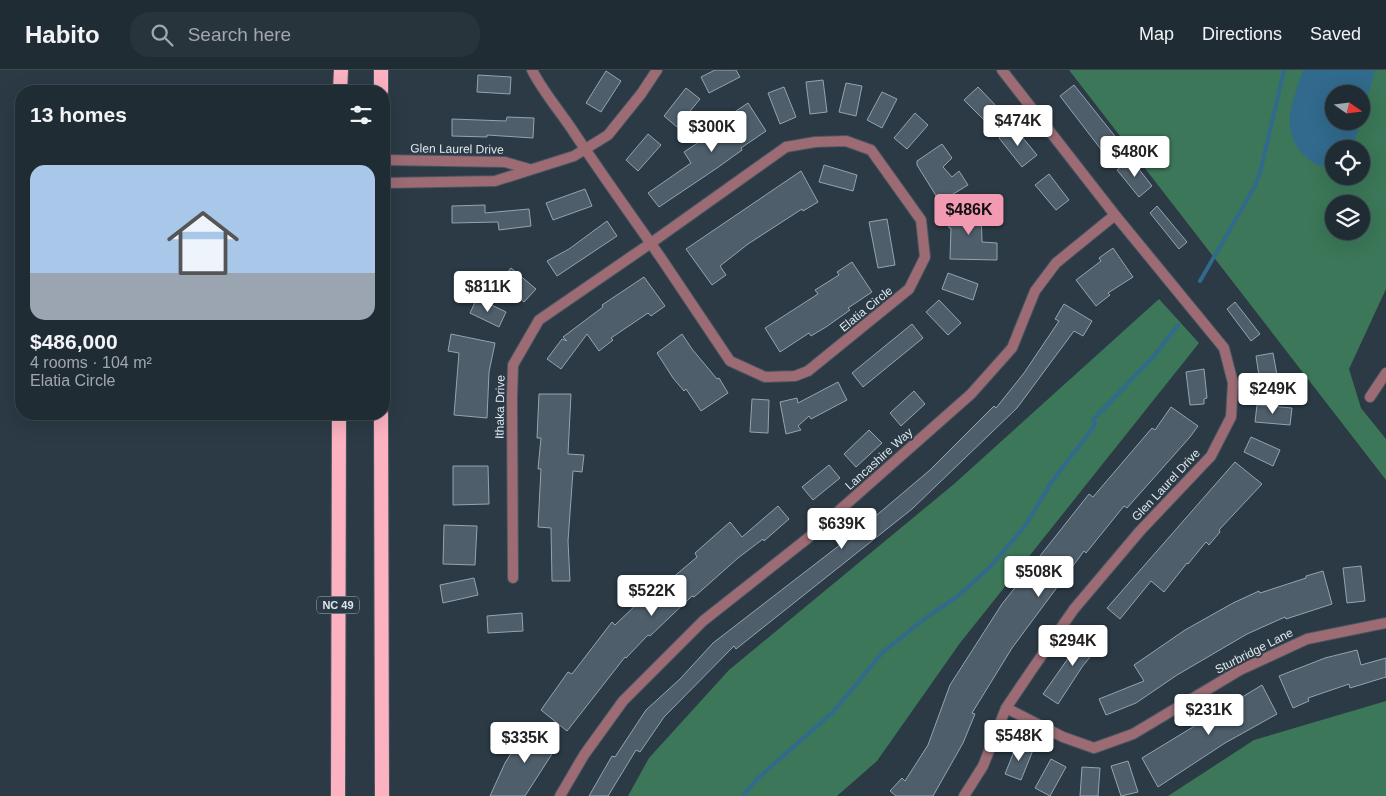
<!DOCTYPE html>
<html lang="en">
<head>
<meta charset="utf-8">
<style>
  body { margin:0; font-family:Arial,sans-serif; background:#28343c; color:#f1f3f6; height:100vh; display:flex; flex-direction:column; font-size:19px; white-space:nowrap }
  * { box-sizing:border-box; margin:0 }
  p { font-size:16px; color:#a2a7ac }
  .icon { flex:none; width:28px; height:28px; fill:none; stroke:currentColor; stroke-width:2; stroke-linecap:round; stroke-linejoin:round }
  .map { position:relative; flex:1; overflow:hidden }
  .details { position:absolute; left:15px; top:15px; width:375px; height:335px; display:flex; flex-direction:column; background:#202c34; border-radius:20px; box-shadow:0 5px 20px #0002,0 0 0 1px #3d484f }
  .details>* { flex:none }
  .needle { width:32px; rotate:104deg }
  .tools { position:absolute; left:1325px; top:15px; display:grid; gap:10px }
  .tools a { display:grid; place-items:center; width:45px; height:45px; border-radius:50%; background:#202c34; box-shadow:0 5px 20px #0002,0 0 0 1px #3d484f; font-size:25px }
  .price { position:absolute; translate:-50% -42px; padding:0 11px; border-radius:5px; background:#fff; color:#222; font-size:16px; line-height:32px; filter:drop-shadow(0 1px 2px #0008) }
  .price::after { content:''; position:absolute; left:50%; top:30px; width:15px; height:11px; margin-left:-8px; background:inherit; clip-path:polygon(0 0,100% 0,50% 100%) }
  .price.active { background:#f19ab1; color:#111 }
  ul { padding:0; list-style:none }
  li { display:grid; align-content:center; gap:10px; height:265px; padding:0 15px }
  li+li { border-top:1px solid #3d484f }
  li span { display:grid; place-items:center; height:155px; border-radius:15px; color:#555 }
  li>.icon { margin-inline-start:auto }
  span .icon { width:90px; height:90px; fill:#fffc; stroke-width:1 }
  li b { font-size:21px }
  h2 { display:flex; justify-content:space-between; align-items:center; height:60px; padding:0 15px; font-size:21px }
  header { display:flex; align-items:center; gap:30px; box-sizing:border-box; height:70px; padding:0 25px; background:#202c34; border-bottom:1px solid #3d484f }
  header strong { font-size:24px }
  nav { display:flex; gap:28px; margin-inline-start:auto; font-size:18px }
  .search { width:350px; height:45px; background:#28343c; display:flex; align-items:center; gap:12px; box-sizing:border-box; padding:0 18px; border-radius:20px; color:#a2a7ac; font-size:19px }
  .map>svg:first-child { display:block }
</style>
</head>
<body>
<header>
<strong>Habito</strong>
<div class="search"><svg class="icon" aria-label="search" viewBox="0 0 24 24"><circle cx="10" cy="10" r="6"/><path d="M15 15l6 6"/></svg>Search here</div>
<nav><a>Map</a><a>Directions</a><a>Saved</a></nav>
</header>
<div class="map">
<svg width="1386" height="726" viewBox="0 0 1386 726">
  <rect width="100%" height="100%" fill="#2b3a45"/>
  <path fill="#3b7758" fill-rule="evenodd" d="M1069 0H1386V219L1349 299 1361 338 1386 369V410ZM1334 24H1361V51H1334ZM1334 79H1361V106H1334ZM1334 134H1361V161H1334Z
    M1159 229 1199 273 960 573 877 691 837 726H628L649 688 729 600 954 414Z
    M1386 631V726H1168L1254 670Z"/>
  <path fill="#316a8c" d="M1303 0H1375L1361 51V24H1334V51H1361L1352 79H1334V98C1311 97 1293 80 1290 57 1288 39 1298 17 1303 0Z"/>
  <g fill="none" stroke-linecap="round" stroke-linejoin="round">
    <path stroke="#316a8c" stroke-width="4" d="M1200 211 1255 116 1261 99 1284 0
      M743 726 757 709 833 642 883 582 927 547 958 526 990 497 1025 456 1051 413 1095 355 1093 350 1154 286 1178 255"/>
  </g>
  <path fill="#4e5e6a" stroke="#93a5b2" d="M715 0H736L740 7 709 23 701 7Z
    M606 1 621 11 601 42 586 33Z
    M478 5 511 7 510 24 477 22Z
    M823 10 827 42 810 44 806 12Z
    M846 13 862 16 856 46 839 42Z
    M1074 15 1118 70 1103 82 1060 26Z
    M784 17 796 47 780 54 768 23Z
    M978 17 1000 40 987 53 964 30Z
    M686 18 700 29 677 57 664 46Z
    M882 22 897 29 882 58 867 50Z
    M748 33 766 61 741 78 742 80 717 98 659 137 648 123 691 93 684 82 711 64 710 62 735 45 733 43Z
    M915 43 928 55 907 79 894 68Z
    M507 47 534 48 533 68 487 65V67L452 66V49L506 51Z
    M1013 56 1037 85 1022 97 999 68Z
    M648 64 661 75 638 101 626 90Z
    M942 74 952 88 943 97 952 107 959 101 968 115 940 132 917 95V91Z
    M1131 89 1152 116 1139 127 1117 100Z
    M824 95 857 105 853 121 819 112Z
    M801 101 818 132 803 141 802 139 748 174 720 196 726 205 712 215 686 179Z
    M1049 104 1069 130 1056 140 1035 115Z
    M585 119 592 136 553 150 546 133Z
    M485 135V143L529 139 531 156 499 160 498 152 452 153V136Z
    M1157 136 1187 172 1179 179 1150 143Z
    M981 138 982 172 997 173V190L950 189 951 158H949L948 140Z
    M887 149 895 195 878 198 869 152Z
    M607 151 617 166 557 206 547 191 569 179Z
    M1113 178 1133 207 1108 223 1110 225 1096 236 1076 210 1101 191 1099 188Z
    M852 192 872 222 848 238 850 240 826 257 811 266 809 263 780 282 765 258 818 224 815 220 839 205 837 202Z
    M511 198 536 219 524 232 500 211Z
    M948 203 978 214 973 230 942 219Z
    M644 207 665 236 651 246 648 243 611 268 613 270 599 281 587 264 561 299 547 289 562 269 567 271 563 267 603 237 602 235Z
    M477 228 506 242 499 257 470 243Z
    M939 230 961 253 948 265 926 242Z
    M1235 232 1260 264 1251 271 1227 239Z
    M1064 234 1092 251 1083 266 1074 261 1017 338 912 439 736 579 734 576 664 647 640 682 636 680 608 726H589L612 686 615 687 646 640 680 609 713 573 858 461 930 400 994 336 996 338 1024 303 1059 251 1055 249Z
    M912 254 923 268 863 317 852 303Z
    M451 264 495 273 489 302 487 348 454 345 459 283 448 281Z
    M682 264 692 279 717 309 719 308 728 323 701 341 686 319 684 321 673 308 657 283Z
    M1273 283 1279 316 1261 319 1256 286Z
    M1204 299 1207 328 1204 329V334L1190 335 1186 302Z
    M838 312 847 330 811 349 809 346 798 356 801 360 786 364 780 332 797 328 798 333Z
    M914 321 925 334 901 356 890 343Z
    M539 324H571L568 384 584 385 582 402 573 401 568 471 570 511H552L551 458 538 457 541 399H538L541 368H537Z
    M752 329 769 330 768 363 750 362Z
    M1257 335 1292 338 1290 355 1255 352Z
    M1171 337 1198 356 1190 367 1127 438 1124 436 1086 483 1084 481 1012 578 972 643 975 644 963 673 933 726H896L890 721 902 708 905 711 928 675 950 615 1002 534 1089 424 1093 427 1152 358 1155 360Z
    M869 360 882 373 856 397 844 384Z
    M1251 367 1280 380 1273 396 1244 382Z
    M1235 392 1262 414 1219 460 1220 462 1209 475 1206 472 1188 494 1187 493 1164 522 1151 511 1120 549 1107 538Z
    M829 395 840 408 813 430 802 417Z
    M453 396H488L489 434 453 435Z
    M778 436 789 449 764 471 763 469 738 488 694 527 692 526 650 566 648 565 626 588 625 587 567 661 541 640 568 602 572 604 612 552 615 555 660 512 664 515 697 487 695 483 730 452 742 467Z
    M444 455 477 456 475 495 443 494Z
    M1361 496 1365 531 1347 533 1343 498Z
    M1323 501 1332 534 1286 549 1285 547 1247 564 1177 605 1136 633 1106 645 1099 629 1144 611 1134 595 1185 560 1233 533 1259 521 1260 523 1306 508V506Z
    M474 508 478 525 443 533 440 515Z
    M522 543 523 561 488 563 487 546Z
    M1088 560 1103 571 1082 597 1058 634 1043 624Z
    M1357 580 1361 595 1386 588V607L1350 618 1349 614 1308 628 1309 631 1293 638 1279 606 1325 588Z
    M1262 615 1277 644 1225 673 1158 717 1142 688Z
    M529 655 559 673 525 726H490L505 693Z
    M1017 674 1033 680 1021 710 1005 704Z
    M1051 689 1066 697 1050 726 1035 718Z
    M1128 691 1138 722 1121 726 1111 696Z
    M1082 697 1100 698 1098 726H1080Z"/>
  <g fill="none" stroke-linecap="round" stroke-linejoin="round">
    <g stroke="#485660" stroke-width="12">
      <path id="minor" d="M384 90 505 92 529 99
        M384 113 495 111 574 86 608 65 641 24 657 0
        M1370 327 1386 303
        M513 508 512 328 513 295 539 250 651 173 786 77 815 72 846 71 871 80 921 150 925 187 909 219 808 301 795 306 765 307 730 291 661 188C631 145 600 102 571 58 558 39 542 20 532 0
        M1006 638 1063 667 1094 678 1133 664 1240 600 1307 569 1386 553
        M560 726 584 685 623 631 703 551 808 468 971 324 1012 278 1035 221 1056 193 1115 145
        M964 726 983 696 1006 638 1031 601 1074 539 1140 461 1211 386 1231 347 1233 313 1224 278 1115 145 1002 0"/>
    </g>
    <g stroke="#485660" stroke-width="16">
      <path id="trunk" d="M340 21 341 0
        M381 21V0
        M381 344 382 726
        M338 726 339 344"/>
    </g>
    <use href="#minor" stroke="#9c6b74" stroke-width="10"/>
    <use href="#trunk" stroke="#fcb2c0" stroke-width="14"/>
  </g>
  <g text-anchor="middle" stroke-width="4" stroke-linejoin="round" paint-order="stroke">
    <rect fill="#2b3a45" stroke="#a8b3bb" stroke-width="1" x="317" y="526.5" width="42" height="17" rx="4"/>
    <g font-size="11" font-weight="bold" fill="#dee7ee">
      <text x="338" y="539">NC 49</text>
    </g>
    <g font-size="12" fill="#dee7ee" stroke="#2b3a45">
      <text transform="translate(457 79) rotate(1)" y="4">Glen Laurel Drive</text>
      <text transform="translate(866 239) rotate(-39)" y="4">Elatia Circle</text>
      <text transform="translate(500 337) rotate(-89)" y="4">Ithaka Drive</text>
      <text transform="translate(879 389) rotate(-42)" y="4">Lancashire Way</text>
      <text transform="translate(1166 415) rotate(-47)" y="4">Glen Laurel Drive</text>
      <text transform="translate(1254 581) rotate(-27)" y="4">Sturbridge Lane</text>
    </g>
  </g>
</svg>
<div class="tools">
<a><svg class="needle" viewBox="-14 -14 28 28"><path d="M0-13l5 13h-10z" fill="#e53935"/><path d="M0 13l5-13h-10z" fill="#a2a7ac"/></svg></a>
<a><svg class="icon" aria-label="locate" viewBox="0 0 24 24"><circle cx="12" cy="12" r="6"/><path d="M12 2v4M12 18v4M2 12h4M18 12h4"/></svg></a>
<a><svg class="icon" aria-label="layers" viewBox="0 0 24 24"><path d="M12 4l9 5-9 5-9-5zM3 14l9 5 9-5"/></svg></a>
</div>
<b class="price" style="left:1018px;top:77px">$474K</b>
<b class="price" style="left:712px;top:83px">$300K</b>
<b class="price" style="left:1135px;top:108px">$480K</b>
<b class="price active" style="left:969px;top:166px">$486K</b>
<b class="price" style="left:488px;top:243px">$811K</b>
<b class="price" style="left:1273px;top:345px">$249K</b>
<b class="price" style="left:842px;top:480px">$639K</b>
<b class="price" style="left:1039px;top:528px">$508K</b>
<b class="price" style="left:652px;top:547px">$522K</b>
<b class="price" style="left:1073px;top:597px">$294K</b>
<b class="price" style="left:1209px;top:666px">$231K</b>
<b class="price" style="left:1019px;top:692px">$548K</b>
<b class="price" style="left:525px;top:694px">$335K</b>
<section class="details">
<h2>13 homes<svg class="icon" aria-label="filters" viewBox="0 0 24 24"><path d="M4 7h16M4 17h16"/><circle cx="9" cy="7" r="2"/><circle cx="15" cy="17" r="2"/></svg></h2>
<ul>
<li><span style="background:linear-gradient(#a9c7e8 70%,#9aa5b1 0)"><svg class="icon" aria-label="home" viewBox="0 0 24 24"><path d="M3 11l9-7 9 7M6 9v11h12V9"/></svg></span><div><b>$486,000</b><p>4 rooms · 104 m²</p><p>Elatia Circle</p></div></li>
</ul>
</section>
</div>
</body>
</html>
